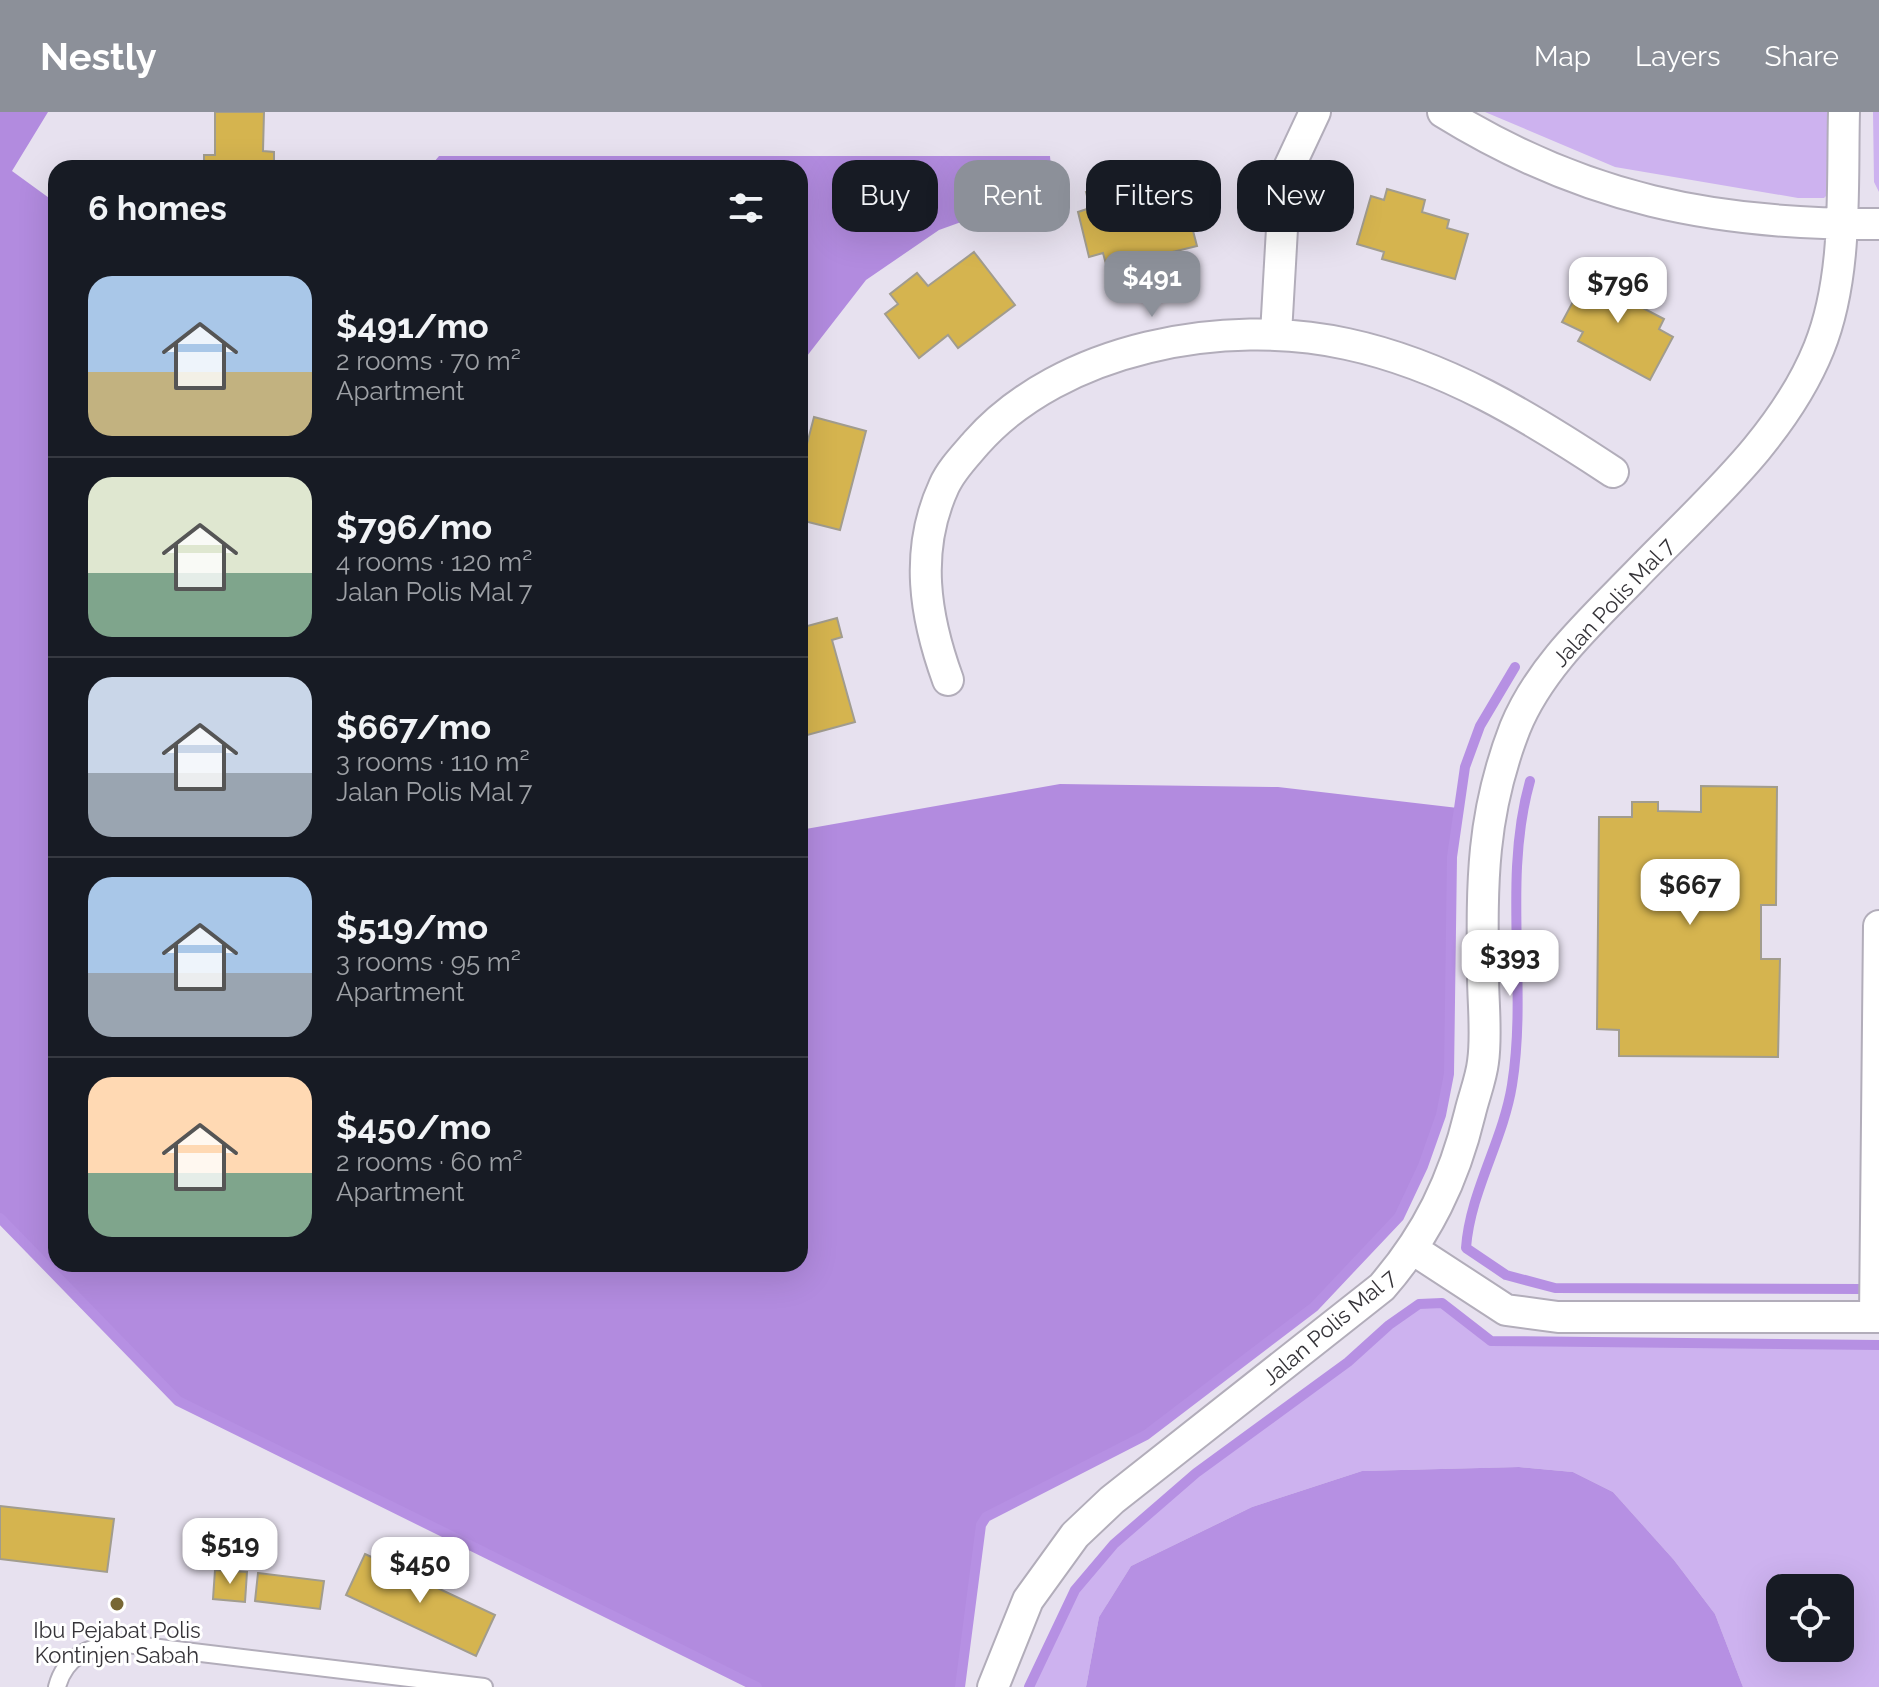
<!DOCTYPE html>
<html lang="en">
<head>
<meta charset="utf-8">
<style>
  body { margin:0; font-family:Raleway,sans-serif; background:#20242c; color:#f1f3f6; height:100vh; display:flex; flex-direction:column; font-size:30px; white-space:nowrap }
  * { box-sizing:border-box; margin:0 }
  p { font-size:26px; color:#9ea1a6 }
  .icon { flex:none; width:44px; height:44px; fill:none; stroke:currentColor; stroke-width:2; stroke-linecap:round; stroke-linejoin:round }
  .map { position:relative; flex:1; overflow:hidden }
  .panel { position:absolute; left:48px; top:48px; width:760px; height:1112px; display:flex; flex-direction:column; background:#171b24; border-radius:24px; box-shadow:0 8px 32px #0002 }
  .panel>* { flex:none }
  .guide { position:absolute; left:832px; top:48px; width:760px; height:72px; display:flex; gap:16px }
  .fabs { position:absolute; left:1766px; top:1462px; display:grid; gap:16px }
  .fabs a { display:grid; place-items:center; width:88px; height:88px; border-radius:16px; background:#171b24; box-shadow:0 8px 32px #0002; font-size:40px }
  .price { position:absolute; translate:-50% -68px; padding:0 18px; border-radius:16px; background:#fff; color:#222; font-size:26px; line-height:52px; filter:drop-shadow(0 2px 4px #0008) }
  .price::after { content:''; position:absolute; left:50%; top:48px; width:24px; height:18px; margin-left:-12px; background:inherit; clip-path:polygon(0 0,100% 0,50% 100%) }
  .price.current { background:#8c9099; color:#fff }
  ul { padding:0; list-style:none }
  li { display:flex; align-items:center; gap:24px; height:200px; padding:0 40px }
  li+li { border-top:2px solid #363941 }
  li span { display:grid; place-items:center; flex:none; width:224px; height:160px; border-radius:24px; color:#555 }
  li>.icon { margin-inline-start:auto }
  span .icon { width:96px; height:96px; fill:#fffc; stroke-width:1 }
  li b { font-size:34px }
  h2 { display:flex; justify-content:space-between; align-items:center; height:96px; padding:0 40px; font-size:34px }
  .tag { padding:0 28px; border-radius:24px; background:#171b24; box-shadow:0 8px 32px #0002; font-size:28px; line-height:72px }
  .tag.current { background:#8c9099; color:#fff }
  header { display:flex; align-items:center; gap:48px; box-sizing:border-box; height:112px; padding:0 40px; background:#8c9099; color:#fff }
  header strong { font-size:38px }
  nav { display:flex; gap:44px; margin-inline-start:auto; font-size:28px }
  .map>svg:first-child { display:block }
</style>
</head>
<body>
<header>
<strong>Nestly</strong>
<nav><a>Map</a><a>Layers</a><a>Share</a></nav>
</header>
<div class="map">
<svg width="1879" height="1575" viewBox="0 0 1879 1575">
  <rect width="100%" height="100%" fill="#e7e1ef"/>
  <path fill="#cdb2ef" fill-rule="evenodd" d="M1485 0H1833L1832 78 1824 86H1798L1615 55Z
    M1873 0H1879V80L1874 70Z
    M1442 1191 1492 1229 1879 1233V1575H1743L1715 1502 1674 1448 1613 1380 1573 1360 1519 1355 1362 1359 1252 1395 1131 1454 1099 1505 1086 1575H1029L1075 1478 1114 1432 1196 1361 1348 1250 1389 1213 1419 1192ZM1780 1476H1840V1536H1780Z"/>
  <path fill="#b28bdf" d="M0 0H48L12 59 56 91V1152H800V718L1060 672 1278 675 1458 696 1452 745 1449 962 1441 1003 1423 1054 1399 1105 1314 1195 1146 1323 986 1405 981 1413 960 1575H757L178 1289 0 1106Z
    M439 44H1050L1053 77 939 118 866 168 800 253V56H429Z"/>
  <path fill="#b690e3" d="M1519 1355 1573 1360 1613 1380 1674 1448 1715 1502 1743 1575H1086L1099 1505 1131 1454 1252 1395 1362 1359Z"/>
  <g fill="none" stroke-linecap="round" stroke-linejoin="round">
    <path stroke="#b690e3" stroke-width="10" d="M1530 669C1502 768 1528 873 1512 973 1503 1029 1470 1080 1466 1136L1506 1163 1555 1176 1863 1177
      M0 1106 178 1289 757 1575
      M960 1575 981 1413 986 1405 1146 1323 1314 1195 1399 1105 1423 1054 1441 1003 1449 962 1452 745 1465 655 1480 614 1515 555
      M1029 1575 1075 1478 1114 1432 1196 1361 1348 1250 1389 1213 1419 1192 1442 1191 1491 1229 1879 1233"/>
  </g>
  <path fill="#d5b44f" stroke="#a19c8e" stroke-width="2" d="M215 0H264L263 39 274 40V56H204V43H215Z
    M1122 71 1126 87 1181 73 1197 134 1107 156 1103 141 1089 145 1078 100 1090 96 1086 80Z
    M1387 77 1425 88 1422 100 1449 108 1447 116 1468 122 1455 167 1382 147 1384 140 1357 132 1371 84 1384 88Z
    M974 140 1015 193 958 236 948 223 919 246 885 202 898 192 890 182 917 161 928 174Z
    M1589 160 1611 171 1615 164 1644 180 1637 193 1664 207 1659 217 1673 225 1650 268 1578 229 1583 220 1562 210Z
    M814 305 866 319 840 418 800 408V331L807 332Z
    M837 506 842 525 832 528 855 610 800 625V516Z
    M1701 674 1777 675 1776 793H1761V847H1780L1778 945 1619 944V918L1597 917 1599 705H1632V690H1658V699L1701 700Z
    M0 1394 114 1407 107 1460 0 1447Z
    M365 1442 495 1503 476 1544 346 1483Z
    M215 1458 247 1460 245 1490 213 1487Z
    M258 1461 324 1469 320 1497 255 1489Z"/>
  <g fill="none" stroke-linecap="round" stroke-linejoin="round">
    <g stroke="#b2adba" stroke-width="20">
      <path id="service" d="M57 1575C65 1544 89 1535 118 1531L484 1575"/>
    </g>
    <g stroke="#b2adba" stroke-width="34">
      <path id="minor" d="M1443 0C1584 87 1714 113 1879 112
        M1276 222 1285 64 1315 0
        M948 568C925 505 914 439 944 374 951 358 965 344 976 331 1061 235 1226 205 1347 232 1445 253 1530 305 1613 360
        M1414 1138 1506 1198 1558 1205H1879
        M1875 1205 1879 814
        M993 1575 1028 1488 1075 1423 1112 1388 1382 1175C1427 1123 1454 1068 1470 1001 1474 984 1481 967 1483 950 1487 922 1483 891 1483 863 1482 771 1481 704 1515 616 1539 557 1589 511 1633 466 1700 396 1782 328 1819 236 1848 164 1842 76 1844 0"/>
    </g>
    <use href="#service" stroke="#fff" stroke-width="16"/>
    <use href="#minor" stroke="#fff" stroke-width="30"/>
  </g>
  <circle fill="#786735" stroke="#fff" stroke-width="3" cx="117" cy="1492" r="8"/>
  <g text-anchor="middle" stroke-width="6" stroke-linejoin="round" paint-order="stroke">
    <g font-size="22" fill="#353338" stroke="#fff">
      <text transform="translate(1613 490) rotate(-47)" y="8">Jalan Polis Mal 7</text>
      <text transform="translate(1329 1215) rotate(-40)" y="8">Jalan Polis Mal 7</text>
    </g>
    <g font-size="22" fill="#353338" stroke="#fff">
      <text x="117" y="1526">Ibu Pejabat Polis<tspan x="117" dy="25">Kontinjen Sabah</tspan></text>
    </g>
  </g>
</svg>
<div class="fabs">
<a><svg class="icon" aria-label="locate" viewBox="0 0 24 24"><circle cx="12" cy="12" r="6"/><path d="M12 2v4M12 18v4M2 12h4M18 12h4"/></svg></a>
</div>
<b class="price current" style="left:1152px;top:207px">$491</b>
<b class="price" style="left:1618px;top:213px">$796</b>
<b class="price" style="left:1690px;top:815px">$667</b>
<b class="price" style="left:1510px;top:886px">$393</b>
<b class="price" style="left:230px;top:1474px">$519</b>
<b class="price" style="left:420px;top:1493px">$450</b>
<div class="guide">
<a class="tag">Buy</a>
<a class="tag current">Rent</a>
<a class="tag">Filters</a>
<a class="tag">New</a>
</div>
<section class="panel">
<h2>6 homes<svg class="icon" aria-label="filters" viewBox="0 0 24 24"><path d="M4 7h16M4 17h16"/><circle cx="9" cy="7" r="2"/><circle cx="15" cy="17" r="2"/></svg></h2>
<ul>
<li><span style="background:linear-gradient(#a9c7e8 60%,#c2b280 0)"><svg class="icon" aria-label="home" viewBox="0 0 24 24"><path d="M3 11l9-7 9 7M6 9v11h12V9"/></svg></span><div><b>$491/mo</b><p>2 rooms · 70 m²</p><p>Apartment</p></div></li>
<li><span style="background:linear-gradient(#dfe7d0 60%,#7fa58c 0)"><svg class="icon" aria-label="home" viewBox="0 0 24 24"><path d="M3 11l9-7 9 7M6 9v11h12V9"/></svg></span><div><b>$796/mo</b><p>4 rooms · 120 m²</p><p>Jalan Polis Mal 7</p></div></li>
<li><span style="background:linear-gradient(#c9d6e8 60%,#9aa5b1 0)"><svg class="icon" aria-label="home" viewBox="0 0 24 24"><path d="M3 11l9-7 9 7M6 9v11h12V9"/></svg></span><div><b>$667/mo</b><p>3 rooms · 110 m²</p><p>Jalan Polis Mal 7</p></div></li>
<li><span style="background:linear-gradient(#a9c7e8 60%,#9aa5b1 0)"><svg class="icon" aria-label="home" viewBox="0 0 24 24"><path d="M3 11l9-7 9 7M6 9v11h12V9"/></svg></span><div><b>$519/mo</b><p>3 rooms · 95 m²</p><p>Apartment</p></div></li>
<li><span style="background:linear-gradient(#ffd9b3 60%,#7fa58c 0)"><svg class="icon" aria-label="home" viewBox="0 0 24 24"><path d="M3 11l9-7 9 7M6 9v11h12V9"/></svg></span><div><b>$450/mo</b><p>2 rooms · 60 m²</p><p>Apartment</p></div></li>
</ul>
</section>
</div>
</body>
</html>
